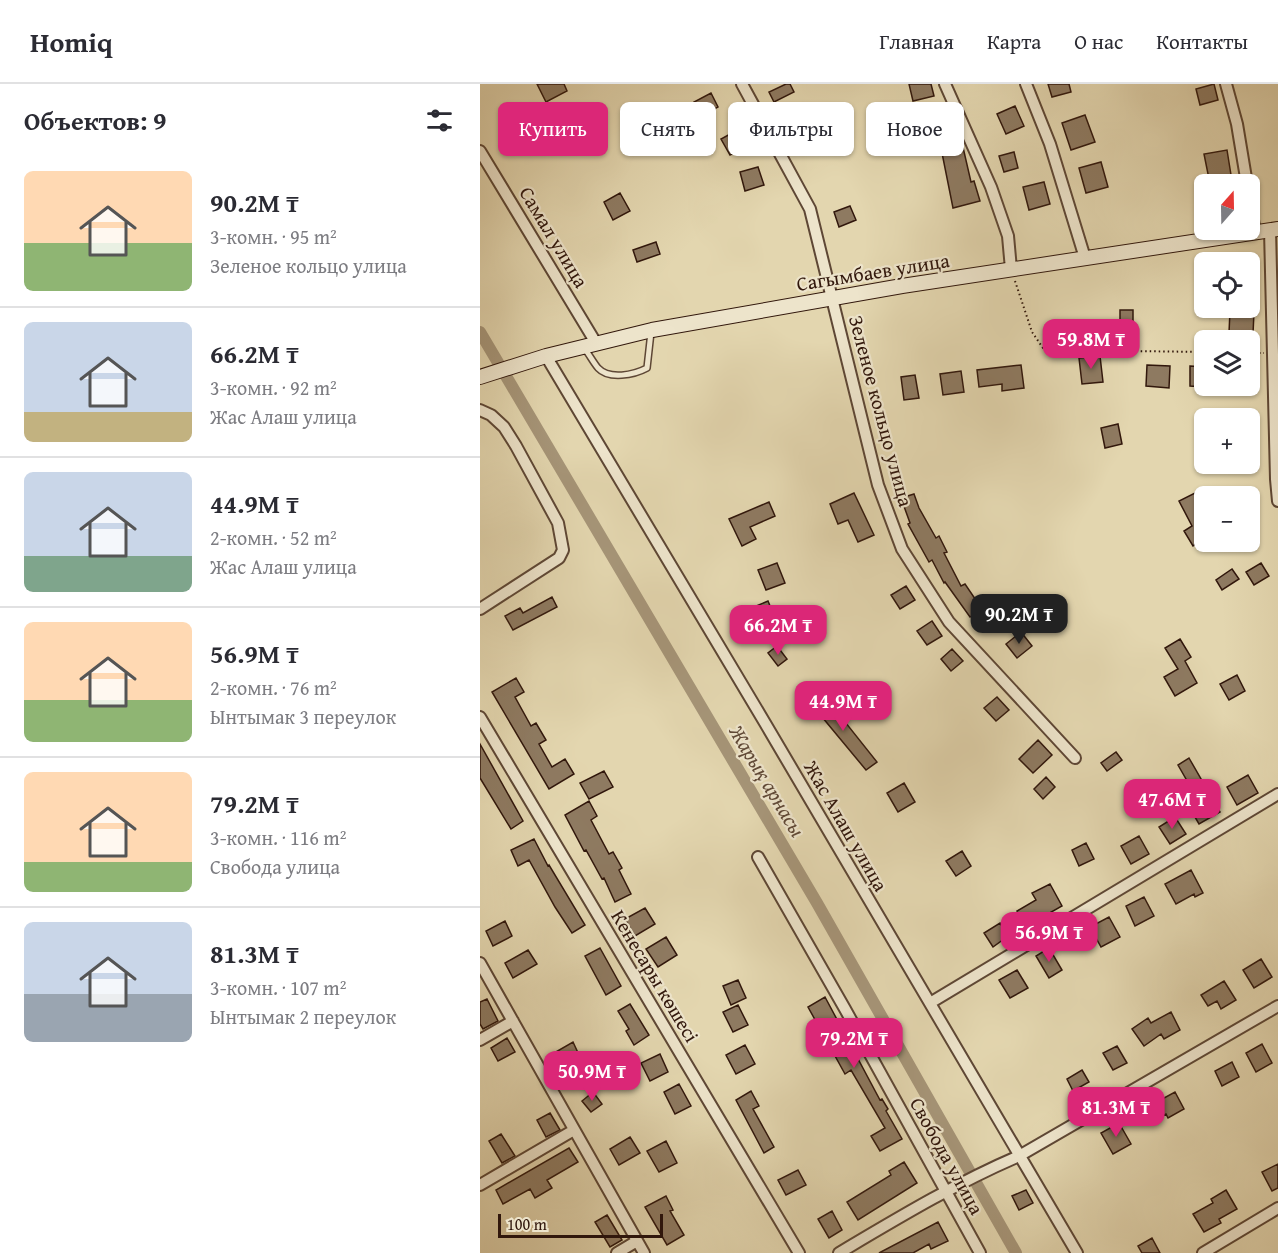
<!DOCTYPE html>
<html lang="ru">
<head>
<meta charset="utf-8">
<style>
  body { margin:0; font-family:"Gentium Book Plus",serif; background:#f7f7f7; color:#2b2b33; height:100vh; display:flex; flex-direction:column; font-size:22px; white-space:nowrap }
  * { box-sizing:border-box; margin:0 }
  p { font-size:20px; color:#7c7c81 }
  .icon { flex:none; width:33px; height:33px; fill:none; stroke:currentColor; stroke-width:2; stroke-linecap:round; stroke-linejoin:round }
  .map { position:relative; flex:1; overflow:hidden }
  .sheet { display:flex; flex-direction:column; background:#fff; width:480px }
  .sheet>* { flex:none }
  .guide { position:absolute; left:18px; top:18px; width:570px; height:54px; display:flex; gap:12px }
  .needle { width:39px; rotate:20deg }
  .fabs { position:absolute; left:714px; top:90px; display:grid; gap:12px }
  .fabs a { display:grid; place-items:center; width:66px; height:66px; border-radius:9px; background:#fff; box-shadow:0 2px 4px #0004; font-size:30px }
  .scale { position:absolute; left:18px; bottom:15px; width:165px; box-sizing:border-box; padding-left:6px; border:3px solid #31170c; border-top:0; font-size:16px; line-height:21px; white-space:nowrap; color:#31170c; -webkit-text-stroke:4px #ede4cb; paint-order:stroke }
  .price { position:absolute; translate:-50% -51px; padding:0 14px; border-radius:12px; background:#db2777; color:#fff; font-size:20px; line-height:39px; filter:drop-shadow(0 2px 3px #0008) }
  .price::after { content:''; position:absolute; left:50%; top:36px; width:18px; height:14px; margin-left:-9px; background:inherit; clip-path:polygon(0 0,100% 0,50% 100%) }
  .price.on { background:#222; color:#fff }
  ul { padding:0; list-style:none }
  li { display:flex; align-items:center; gap:18px; height:150px; padding:0 24px }
  li+li { border-top:2px solid #e1e1e2 }
  li span { display:grid; place-items:center; flex:none; width:168px; height:120px; border-radius:9px; color:#555 }
  li>.icon { margin-inline-start:auto }
  span .icon { width:72px; height:72px; fill:#fffc; stroke-width:1 }
  li b { font-size:26px }
  h2 { display:flex; justify-content:space-between; align-items:center; height:72px; padding:0 24px; font-size:26px }
  .tag { padding:0 21px; border-radius:9px; background:#fff; box-shadow:0 2px 4px #0004; font-size:21px; line-height:54px }
  .tag.on { background:#db2777; color:#fff }
  header { display:flex; align-items:center; gap:36px; box-sizing:border-box; height:84px; padding:0 30px; background:#fff; border-bottom:2px solid #e1e1e2 }
  header strong { font-size:28px }
  nav { display:flex; gap:33px; margin-inline-start:auto; font-size:21px }
  main { display:flex; flex:1; min-height:0 }
  .map>svg:first-child { display:block }
</style>
</head>
<body>
<header>
<strong>Homiq</strong>
<nav><a>Главная</a><a>Карта</a><a>О нас</a><a>Контакты</a></nav>
</header>
<main>
<section class="sheet">
<h2>Объектов: 9<svg class="icon" aria-label="filters" viewBox="0 0 24 24"><path d="M4 7h16M4 17h16"/><circle cx="9" cy="7" r="2"/><circle cx="15" cy="17" r="2"/></svg></h2>
<ul>
<li><span style="background:linear-gradient(#ffd9b3 60%,#8fb573 0)"><svg class="icon" aria-label="home" viewBox="0 0 24 24"><path d="M3 11l9-7 9 7M6 9v11h12V9"/></svg></span><div><b>90.2M ₸</b><p>3-комн. · 95 m²</p><p>Зеленое кольцо улица</p></div></li>
<li><span style="background:linear-gradient(#c9d6e8 75%,#c2b280 0)"><svg class="icon" aria-label="home" viewBox="0 0 24 24"><path d="M3 11l9-7 9 7M6 9v11h12V9"/></svg></span><div><b>66.2M ₸</b><p>3-комн. · 92 m²</p><p>Жас Алаш улица</p></div></li>
<li><span style="background:linear-gradient(#c9d6e8 70%,#7fa58c 0)"><svg class="icon" aria-label="home" viewBox="0 0 24 24"><path d="M3 11l9-7 9 7M6 9v11h12V9"/></svg></span><div><b>44.9M ₸</b><p>2-комн. · 52 m²</p><p>Жас Алаш улица</p></div></li>
<li><span style="background:linear-gradient(#ffd9b3 65%,#8fb573 0)"><svg class="icon" aria-label="home" viewBox="0 0 24 24"><path d="M3 11l9-7 9 7M6 9v11h12V9"/></svg></span><div><b>56.9M ₸</b><p>2-комн. · 76 m²</p><p>Ынтымак 3 переулок</p></div></li>
<li><span style="background:linear-gradient(#ffd9b3 75%,#8fb573 0)"><svg class="icon" aria-label="home" viewBox="0 0 24 24"><path d="M3 11l9-7 9 7M6 9v11h12V9"/></svg></span><div><b>79.2M ₸</b><p>3-комн. · 116 m²</p><p>Свобода улица</p></div></li>
<li><span style="background:linear-gradient(#c9d6e8 60%,#9aa5b1 0)"><svg class="icon" aria-label="home" viewBox="0 0 24 24"><path d="M3 11l9-7 9 7M6 9v11h12V9"/></svg></span><div><b>81.3M ₸</b><p>3-комн. · 107 m²</p><p>Ынтымак 2 переулок</p></div></li>
</ul>
</section>
<div class="map">
<svg width="798" height="1169" viewBox="0 0 798 1169">
  <rect width="100%" height="100%" fill="#e3d6af"/>
  <filter id="stains"><feTurbulence type="fractalNoise" baseFrequency=".00333" numOctaves="4"/><feColorMatrix values="0 0 0 0 .2 0 0 0 0 .09 0 0 0 0 .02 0 0 0 .5 -.17"/></filter>
  <radialGradient id="worn" r=".72"><stop offset=".6" stop-color="#630" stop-opacity="0"/><stop offset="1" stop-color="#630" stop-opacity=".3"/></radialGradient>
  <g fill="none" stroke-linecap="round" stroke-linejoin="round">
    <path stroke="#a69578" stroke-width="12" d="M0 248 337 819 536 1169"/>
  </g>
  <path fill="#8e7a61" stroke="#31170c" stroke-width="1.5" d="M57 0H84L87 7 66 18Z
    M306 0H310L314 8 294 18 289 8Z
    M429 0H451L454 12 433 17Z
    M568 0H589L591 8 572 13Z
    M734 0 738 16 720 21 716 5Z
    M231 9 238 23 222 32 214 18Z
    M535 22 544 42 526 50 517 30Z
    M605 31 615 58 591 66 582 39Z
    M261 44 270 60 250 71 241 55Z
    M482 59 491 98 494 97 500 117 473 124 461 64Z
    M747 66 751 91 729 95 724 70Z
    M534 68 538 84 524 88 519 72Z
    M621 78 628 103 606 109 599 84Z
    M278 83 284 101 265 107 260 88Z
    M564 98 570 120 549 126 543 103Z
    M140 109 150 127 133 136 124 118Z
    M370 122 376 136 359 143 354 128Z
    M176 158 180 170 157 178 153 166Z
    M640 226H653V250H640Z
    M750 227 774 228 773 250 749 249Z
    M620 272 623 298 602 300 599 274Z
    M541 281 544 304 522 307V300L499 303 497 286Z
    M667 281 690 282 689 304 666 302Z
    M710 282 724 283V303L710 302Z
    M481 287 484 308 463 311 460 290Z
    M435 291 439 314 424 316 421 293Z
    M638 340 642 360 625 364 621 344Z
    M717 408 724 423V425L719 428 724 438V455L713 462 704 447 712 442 699 417Z
    M374 409 394 451 378 458 368 436 358 440 350 420Z
    M434 410 439 424 456 454 459 452 467 468 464 469 481 502 485 500 502 525 490 533 465 498 464 499 452 476 449 478 428 440 430 439 421 414Z
    M289 418 295 432 270 443 276 455 262 462 249 435Z
    M297 479 305 499 286 506 278 486Z
    M781 479 789 492 774 501 766 488Z
    M752 485 759 495 742 506 736 496Z
    M426 502 435 516 420 525 411 511Z
    M72 513 77 523 33 546 25 532 40 524 43 529Z
    M288 517 299 544 285 550 274 523Z
    M452 537 462 552 447 561 437 547Z
    M541 548 552 562 537 574 526 560Z
    M700 555 711 573 705 577 717 599 695 612 684 593 698 585 685 564Z
    M297 562 307 575 298 582 288 569Z
    M472 565 483 577 471 587 461 575Z
    M757 591 765 607 749 616 740 600Z
    M36 594 44 608 35 613 51 642 56 639 66 656 59 660 72 683 85 675 94 690 69 705 12 608Z
    M338 608 356 631 358 629 397 678 386 686 328 616Z
    M517 613 529 626 516 637 504 624Z
    M558 656 572 671 553 689 539 675Z
    M0 660 43 737 31 745 0 694Z
    M636 668 642 676 627 687 621 679Z
    M709 674 740 728 719 740 708 721 718 716 698 681Z
    M124 687 133 703 109 715 100 699Z
    M768 691 778 709 757 721 747 703Z
    M566 693 575 703 563 715 554 705Z
    M424 699 435 718 418 728 407 709Z
    M109 717 117 732 111 736 129 770 133 768 142 784 139 786 151 810 135 818 124 794 122 795 106 766 104 767 85 731Z
    M695 733 706 750 690 760 679 743Z
    M659 752 669 770 651 780 641 762Z
    M54 755 68 782 69 781 105 841 92 849 75 823 49 776 38 782 31 766Z
    M606 759 614 775 599 782 592 766Z
    M482 767 491 782 476 792 466 777Z
    M711 786 723 809 715 813 714 810 696 820 685 800Z
    M570 800 582 822 545 843 537 827 556 816 552 809Z
    M664 813 674 832 655 842 646 822Z
    M165 824 175 840 155 852 145 835Z
    M629 833 640 853 621 863 610 843Z
    M25 837 32 852 13 862 6 847Z
    M520 839 528 852 513 863 504 849Z
    M186 853 197 871 178 883 166 865Z
    M120 864 141 902 126 911 105 872Z
    M569 864 582 886 569 894 556 872Z
    M48 866 57 880 33 894 25 879Z
    M781 875 792 893 774 904 763 886Z
    M537 886 548 904 530 914 519 896Z
    M258 896 266 914 251 921 243 902Z
    M744 897 756 916 741 925 737 917 728 922 721 911Z
    M345 913 400 1016 402 1015 408 1025 406 1027 422 1055 400 1067 391 1052 405 1044 371 986 365 990 328 923Z
    M7 915 18 937 3 945 0 940V918Z
    M150 920 169 951 154 961 146 947 149 945 138 927Z
    M258 921 268 941 253 948 243 928Z
    M691 928 700 946 684 955 681 950 664 962 652 945 668 934 671 939Z
    M27 954 35 968 18 977 11 964Z
    M93 958 105 984 89 993 74 969Z
    M782 960 792 979 776 988 766 969Z
    M265 961 275 980 256 990 246 971Z
    M637 962 647 979 633 986 623 969Z
    M180 970 188 988 170 997 161 979Z
    M752 978 759 993 742 1002 735 987Z
    M602 986 609 998 593 1007 587 995Z
    M199 1000 211 1022 195 1030 184 1008Z
    M271 1007 279 1022 273 1025 294 1063 284 1069 256 1016Z
    M113 1008 122 1020 111 1028 102 1017Z
    M695 1008 704 1025 688 1034 686 1030 669 1039 662 1026Z
    M70 1029 80 1046 66 1053 57 1036Z
    M639 1039 651 1060 633 1070 621 1049Z
    M21 1050 35 1072 22 1079 9 1057Z
    M150 1053 160 1069 139 1081 130 1065Z
    M186 1057 197 1079 179 1088 167 1067Z
    M89 1064 98 1078 67 1096 72 1104 55 1114 50 1105 23 1120 16 1106Z
    M424 1078 437 1099 378 1136 367 1118 411 1091 409 1087Z
    M798 1080V1104L792 1107 782 1088Z
    M318 1086 326 1101 306 1111 298 1096Z
    M546 1106 553 1119 539 1126 532 1112Z
    M746 1106 757 1125 739 1135 741 1139 724 1148 713 1130 733 1119 731 1115Z
    M186 1112 193 1126 190 1127 204 1151 187 1161 165 1123Z
    M352 1127 362 1146 349 1154 338 1135Z
    M127 1131 142 1156 130 1163 115 1138Z
    M458 1138 468 1157 451 1165 449 1160 433 1169H399Z
    M672 1154 680 1169H662L658 1162Z"/>
  <g fill="none" stroke-linecap="round" stroke-linejoin="round">
    <g stroke="#5e4735" stroke-width="8">
      <path id="lane" d="M104 264C109 270 113 278 118 284 129 296 154 291 167 284L171 248"/>
    </g>
    <g stroke="#5e4735" stroke-width="14">
      <path id="street" d="M262 0 330 125 398 401 422 465 469 538 595 674
        M465 0 511 103 528 152 531 185
        M546 0 570 60 605 174
        M746 0 757 40 767 100
        M0 67 116 259
        M770 116 775 149
        M790 146 796 395 798 417
        M66 272 285 639 597 1169
        M0 326 11 331 24 343 36 362 78 439 83 466 79 474 0 525
        M0 633 319 1169
        M278 773 365 925 500 1169
        M0 879 164 1169
        M450 919 798 710
        M0 956 33 937
        M0 1101 94 1046
        M137 1169 157 1157
        M359 1169C418 1134 476 1099 539 1072L798 922
        M723 1169 798 1124"/>
    </g>
    <g stroke="#31170c" stroke-width="16">
      <path id="secondary" d="M0 293 66 272 172 246 422 202 798 145"/>
    </g>
    <path stroke="#31170c" stroke-width="2" stroke-dasharray="1.5 3" stroke-linecap="butt" d="M535 197 552 248 563 264 579 266 724 268
      M770 269H784"/>
    <use href="#lane" stroke="#ede4cb" stroke-width="5"/>
    <use href="#street" stroke="#ede4cb" stroke-width="10"/>
    <use href="#secondary" stroke="#ede4cb" stroke-width="14"/>
  </g>
  <g text-anchor="middle" stroke-width="4.5" stroke-linejoin="round" paint-order="stroke">
    <g font-size="20" fill="#31170c" stroke="#ede4cb">
      <text transform="translate(74 153) rotate(59)" y="7">Самал улица</text>
      <text transform="translate(393 188) rotate(-9)" y="7">Сагымбаев улица</text>
      <text transform="translate(401 327) rotate(75)" y="7">Зеленое кольцо улица</text>
      <text transform="translate(366 742) rotate(60)" y="7">Жас Алаш улица</text>
      <text transform="translate(175 892) rotate(59)" y="7">Кенесары көшесі</text>
      <text transform="translate(467 1072) rotate(61)" y="7">Свобода улица</text>
    </g>
    <g font-size="21" font-style="italic" fill="#604937" stroke="#ede4cb">
      <text transform="translate(287 697) rotate(59)" y="7">Жарық арнасы</text>
    </g>
  </g>
  <rect width="100%" height="100%" filter="url(#stains)"/>
  <rect width="100%" height="100%" fill="url(#worn)"/>
</svg>
<div class="fabs">
<a><svg class="needle" viewBox="-14 -14 28 28"><path d="M0-13l5 13h-10z" fill="#e53935"/><path d="M0 13l5-13h-10z" fill="#7c7c81"/></svg></a>
<a><svg class="icon" aria-label="locate" viewBox="0 0 24 24"><circle cx="12" cy="12" r="6"/><path d="M12 2v4M12 18v4M2 12h4M18 12h4"/></svg></a>
<a><svg class="icon" aria-label="layers" viewBox="0 0 24 24"><path d="M12 4l9 5-9 5-9-5zM3 14l9 5 9-5"/></svg></a>
<a>+</a>
<a>−</a>
</div>
<div class="scale">100 m</div>
<b class="price" style="left:611px;top:286px">59.8M ₸</b>
<b class="price on" style="left:539px;top:561px">90.2M ₸</b>
<b class="price" style="left:298px;top:572px">66.2M ₸</b>
<b class="price" style="left:363px;top:648px">44.9M ₸</b>
<b class="price" style="left:692px;top:746px">47.6M ₸</b>
<b class="price" style="left:569px;top:879px">56.9M ₸</b>
<b class="price" style="left:374px;top:985px">79.2M ₸</b>
<b class="price" style="left:112px;top:1018px">50.9M ₸</b>
<b class="price" style="left:636px;top:1054px">81.3M ₸</b>
<div class="guide">
<a class="tag on">Купить</a>
<a class="tag">Снять</a>
<a class="tag">Фильтры</a>
<a class="tag">Новое</a>
</div>
</div>
</main>
</body>
</html>
